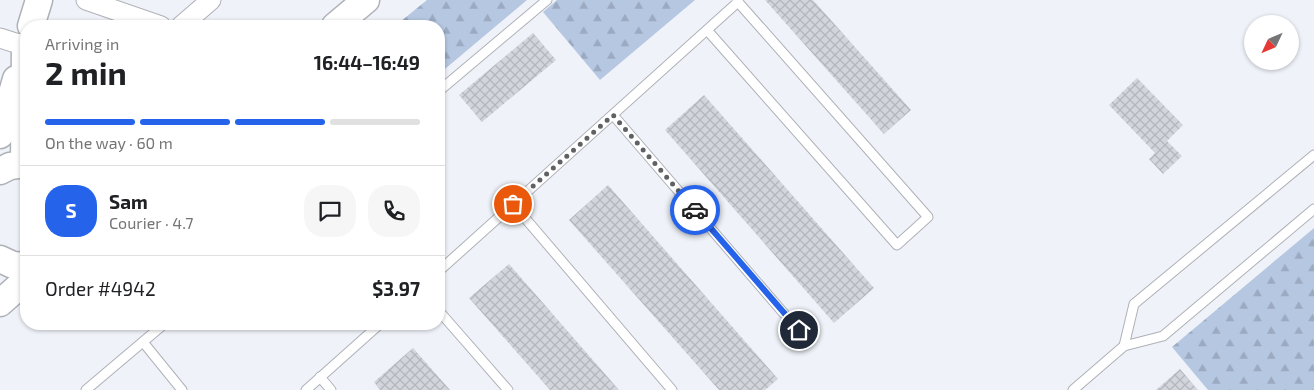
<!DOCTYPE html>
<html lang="en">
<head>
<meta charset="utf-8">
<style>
	:root { --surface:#fff; --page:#f6f6f6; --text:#202124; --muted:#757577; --line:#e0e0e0; --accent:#2563eb }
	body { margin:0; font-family:"Exo 2",sans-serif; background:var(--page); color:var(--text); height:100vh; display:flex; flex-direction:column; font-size:19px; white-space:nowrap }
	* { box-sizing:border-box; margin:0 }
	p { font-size:16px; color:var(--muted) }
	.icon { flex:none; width:28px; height:28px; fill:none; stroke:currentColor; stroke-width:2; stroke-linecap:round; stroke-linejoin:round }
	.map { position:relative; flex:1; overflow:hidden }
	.side { position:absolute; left:20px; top:20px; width:425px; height:310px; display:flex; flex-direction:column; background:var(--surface); border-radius:20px; box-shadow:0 1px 4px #0004 }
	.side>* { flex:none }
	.needle { width:32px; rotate:226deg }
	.controls { position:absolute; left:1244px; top:15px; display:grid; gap:10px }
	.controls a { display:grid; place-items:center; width:55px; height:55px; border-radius:50%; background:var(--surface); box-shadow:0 1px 4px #0004; font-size:25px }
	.pin { position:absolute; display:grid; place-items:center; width:42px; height:42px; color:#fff; margin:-21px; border:2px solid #fff; border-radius:50%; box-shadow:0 1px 5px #0007 }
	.courier { position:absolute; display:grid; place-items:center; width:50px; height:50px; margin:-25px; border:4px solid #2563eb; border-radius:50%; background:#fff; color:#222; box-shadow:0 1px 6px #0007 }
	.overview em { font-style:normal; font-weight:700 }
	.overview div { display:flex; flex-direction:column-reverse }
	.overview { display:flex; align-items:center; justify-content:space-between; height:85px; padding:0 25px }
	h1 { font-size:32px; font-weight:700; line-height:38px }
	.bar { display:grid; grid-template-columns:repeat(4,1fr); gap:8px 5px; align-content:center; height:60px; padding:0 25px }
	.bar i { height:6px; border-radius:4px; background:var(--line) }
	.bar .current { background:var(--accent) }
	.bar p { grid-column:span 4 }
	.line { display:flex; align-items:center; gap:12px; padding:0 25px; border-top:1px solid var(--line) }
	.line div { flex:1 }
	.round { display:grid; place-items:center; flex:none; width:52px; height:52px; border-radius:20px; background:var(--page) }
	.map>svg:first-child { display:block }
</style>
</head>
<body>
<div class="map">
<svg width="1314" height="390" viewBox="0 0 1314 390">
	<defs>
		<pattern id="forest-firs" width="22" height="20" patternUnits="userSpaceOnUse" patternTransform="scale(1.25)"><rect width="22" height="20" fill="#b6c7e2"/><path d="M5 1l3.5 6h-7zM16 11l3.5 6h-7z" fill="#9baac1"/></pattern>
		<pattern id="building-cross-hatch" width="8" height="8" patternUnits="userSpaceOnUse" patternTransform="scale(1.25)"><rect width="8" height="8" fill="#d2d5db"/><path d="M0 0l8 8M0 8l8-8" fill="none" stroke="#b3b6bb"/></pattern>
	</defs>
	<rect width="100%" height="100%" fill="#eff3f9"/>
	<g fill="url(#forest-firs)">
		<path d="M427 0H527L439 74V26H395Z"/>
		<path d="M557 0H695L600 80 543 12Z"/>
		<path d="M1314 228V390H1208L1172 347Z"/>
	</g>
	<g fill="url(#building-cross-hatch)">
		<path d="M765 0H813L911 110 884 134Z"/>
		<path d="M533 33 556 60 482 122 459 95Z"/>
		<path d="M1137 78 1183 125 1167 141 1182 156 1163 174 1149 159 1155 153 1109 105Z"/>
		<path d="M704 95 874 288 834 323 665 130Z"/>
		<path d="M608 185 778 379 765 390H719L569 220Z"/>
		<path d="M509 264 619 390H550L469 298Z"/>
		<path d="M413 348 450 390H380L374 382Z"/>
		<path d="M1180 369 1198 390H1156Z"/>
	</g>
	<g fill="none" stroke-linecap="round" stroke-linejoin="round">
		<defs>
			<g id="lane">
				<path d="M707 30 897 245 928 217 738 2"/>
				<path d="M439 91 547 0"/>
				<path d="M613 115 799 331"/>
				<path d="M513 204 672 390"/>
				<path d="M439 271 738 2 737 0"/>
				<path d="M439 311 508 390"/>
				<path d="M143 342 182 390"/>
				<path d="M1124 346 1134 304 1314 155"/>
				<path d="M320 377 331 390"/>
				<path d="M86 390 164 324"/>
				<path d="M306 390 380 324"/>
				<path d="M1073 390 1124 346 1163 336 1314 209"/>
			</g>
			<g id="street">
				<path d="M86 0 161 26"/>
				<path d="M181 26 211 0"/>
				<path d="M0 38 25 46"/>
			</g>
			<g id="secondary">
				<path d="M31 26 39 0"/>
				<path d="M335 26 366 0"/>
				<path d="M0 135 16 79"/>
				<path d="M24 164 25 46"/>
				<path d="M0 171 10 166 26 164"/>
				<path d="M0 259 13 265 26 266"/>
				<path d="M0 303 26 280"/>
			</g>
		</defs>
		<use href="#lane" stroke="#aeb1b7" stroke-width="11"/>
		<use href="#street" stroke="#aeb1b7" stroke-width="21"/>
		<use href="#secondary" stroke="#aeb1b7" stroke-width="29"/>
		<use href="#lane" stroke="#fff" stroke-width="9"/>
		<use href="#street" stroke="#fff" stroke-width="19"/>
		<use href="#secondary" stroke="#fff" stroke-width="26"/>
	</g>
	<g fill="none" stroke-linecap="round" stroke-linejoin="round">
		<path stroke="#5f6165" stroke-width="5" stroke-dasharray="0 9" d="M513 204 613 115 695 210"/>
		<path stroke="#2563eb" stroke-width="6" d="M695 210 799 330"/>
	</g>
</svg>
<div class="controls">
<a><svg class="needle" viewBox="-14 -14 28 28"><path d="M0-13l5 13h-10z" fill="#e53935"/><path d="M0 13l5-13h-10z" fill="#757577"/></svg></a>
</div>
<div class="pin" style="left:513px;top:204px;background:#ea580c"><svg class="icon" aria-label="bag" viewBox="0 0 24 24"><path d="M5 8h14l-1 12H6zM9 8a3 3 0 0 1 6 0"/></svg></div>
<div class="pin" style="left:799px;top:330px;background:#1f2937"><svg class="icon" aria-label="home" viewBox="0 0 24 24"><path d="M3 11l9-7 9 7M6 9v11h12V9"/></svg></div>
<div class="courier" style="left:695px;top:210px"><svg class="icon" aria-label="car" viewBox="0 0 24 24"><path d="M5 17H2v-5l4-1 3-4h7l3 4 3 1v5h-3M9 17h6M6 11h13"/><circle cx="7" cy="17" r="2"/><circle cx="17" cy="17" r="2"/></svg></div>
<section class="side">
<div class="overview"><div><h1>2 min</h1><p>Arriving in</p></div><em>16:44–16:49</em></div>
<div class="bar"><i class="current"></i><i class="current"></i><i class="current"></i><i></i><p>On the way · 60 m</p></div>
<div class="line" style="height:90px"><b class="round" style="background:var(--accent);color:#fff">S</b><div><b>Sam</b><p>Courier · 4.7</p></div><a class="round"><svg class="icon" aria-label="chat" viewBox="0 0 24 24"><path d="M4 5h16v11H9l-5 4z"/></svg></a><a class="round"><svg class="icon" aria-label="phone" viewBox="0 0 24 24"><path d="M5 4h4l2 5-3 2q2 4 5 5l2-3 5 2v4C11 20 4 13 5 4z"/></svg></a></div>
<div class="line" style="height:65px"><div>Order #4942</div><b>$3.97</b></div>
</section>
</div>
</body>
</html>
